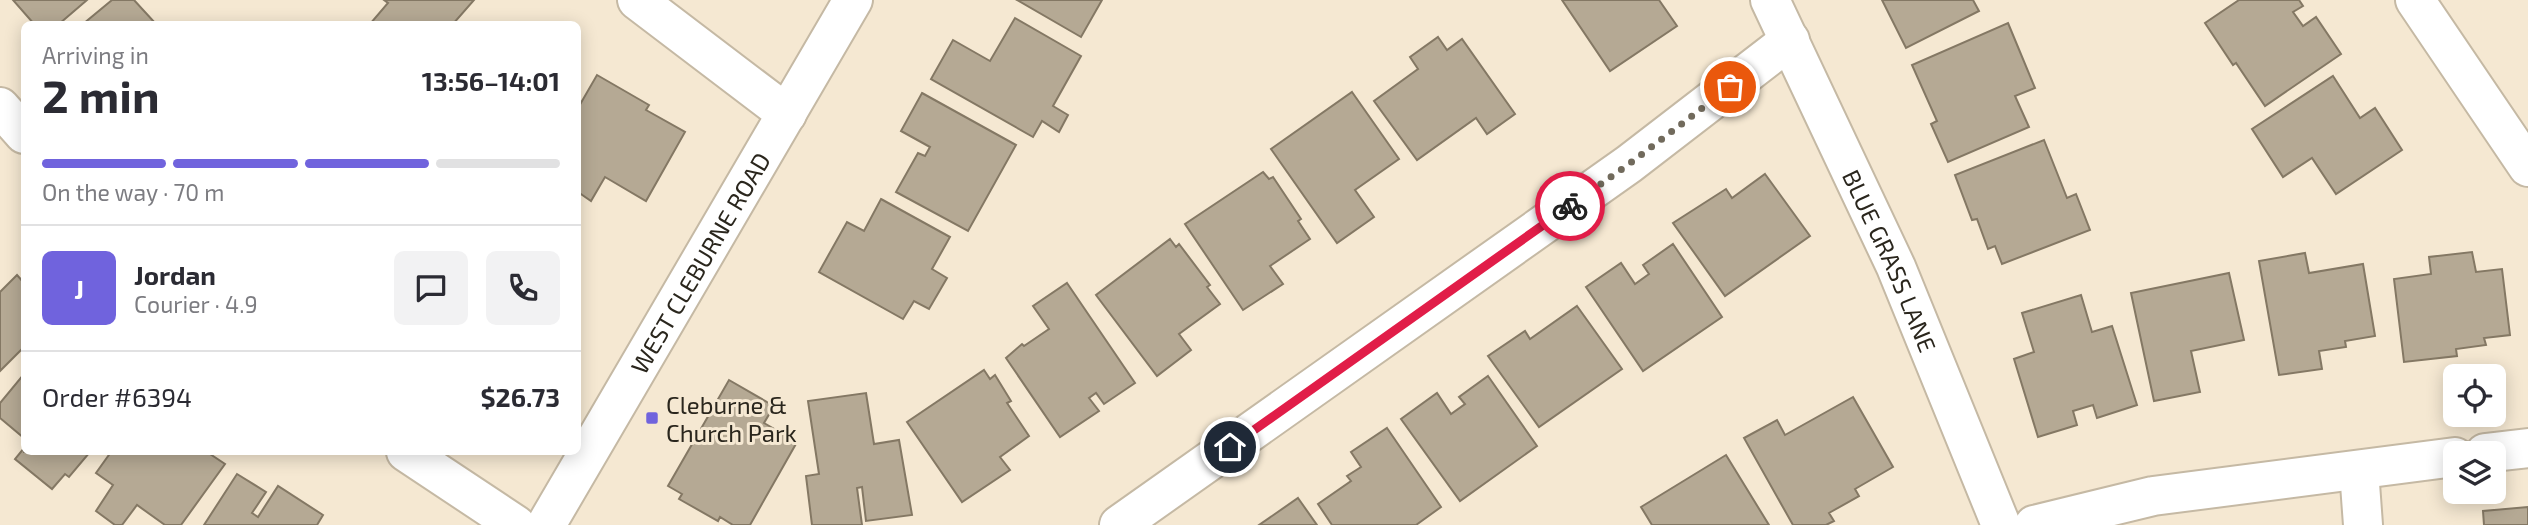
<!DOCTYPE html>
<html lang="en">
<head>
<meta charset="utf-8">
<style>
	:root { --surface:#fff; --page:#f2f2f3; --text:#2b2b33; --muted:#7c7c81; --line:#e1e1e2; --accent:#7063dd }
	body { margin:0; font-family:"Exo 2",sans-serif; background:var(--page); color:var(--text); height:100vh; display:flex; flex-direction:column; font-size:26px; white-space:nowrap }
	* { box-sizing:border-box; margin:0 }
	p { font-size:23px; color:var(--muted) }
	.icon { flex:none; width:38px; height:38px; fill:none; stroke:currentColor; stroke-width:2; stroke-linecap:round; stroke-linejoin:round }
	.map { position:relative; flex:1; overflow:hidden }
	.details { position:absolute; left:21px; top:21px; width:560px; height:434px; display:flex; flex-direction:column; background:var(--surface); border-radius:10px; box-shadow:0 4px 18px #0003 }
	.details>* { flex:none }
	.buttons { position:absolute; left:2443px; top:364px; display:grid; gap:14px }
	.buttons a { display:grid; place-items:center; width:63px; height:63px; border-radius:10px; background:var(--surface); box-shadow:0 4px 18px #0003; font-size:35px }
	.pin { position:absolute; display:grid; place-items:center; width:60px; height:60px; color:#fff; margin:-30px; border:4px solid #fff; border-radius:50%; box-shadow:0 2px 7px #0007 }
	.courier { position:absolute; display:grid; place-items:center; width:70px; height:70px; margin:-35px; border:5px solid #e11d48; border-radius:50%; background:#fff; color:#222; box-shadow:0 2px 9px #0007 }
	.summary em { font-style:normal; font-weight:700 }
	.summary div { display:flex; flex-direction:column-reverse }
	.summary { display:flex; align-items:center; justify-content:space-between; height:119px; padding:0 21px }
	h1 { font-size:46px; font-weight:700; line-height:52px }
	.bar { display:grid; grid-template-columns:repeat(4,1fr); gap:10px 7px; align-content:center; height:84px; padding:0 21px }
	.bar i { height:9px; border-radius:5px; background:var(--line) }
	.bar .selected { background:var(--accent) }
	.bar p { grid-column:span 4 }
	.line { display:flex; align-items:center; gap:18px; padding:0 21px; border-top:2px solid var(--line) }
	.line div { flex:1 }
	.round { display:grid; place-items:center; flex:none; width:74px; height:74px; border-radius:10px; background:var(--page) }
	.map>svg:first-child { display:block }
</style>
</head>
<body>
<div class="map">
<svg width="2528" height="525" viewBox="0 0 2528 525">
	<rect width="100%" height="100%" fill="#f5e8d2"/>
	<g fill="#b5a994" stroke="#847864" stroke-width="2">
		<path d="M13 0H87L59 24H34Z"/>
		<path d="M112 0H134L156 24H83Z"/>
		<path d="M384 0H474L453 24H370L388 3Z"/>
		<path d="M1017 0H1102L1081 37Z"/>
		<path d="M1562 0H1659L1677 26 1610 71Z"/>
		<path d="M1882 0H1973L1979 11 1906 48Z"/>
		<path d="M2239 0H2299L2303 6 2293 12 2303 26 2316 17 2341 54 2265 106 2236 63 2233 65 2205 23Z"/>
		<path d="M1015 18 1081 56 1053 106 1068 115 1059 132 1042 121 1033 137 931 79 953 40 990 61Z"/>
		<path d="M2008 23 2035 88 2015 96 2029 127 1948 162 1931 124 1937 121 1912 65Z"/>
		<path d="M1438 37 1447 50 1462 39 1515 114 1487 134 1476 118 1417 160 1374 101 1418 69 1410 57Z"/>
		<path d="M597 75 649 105 646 110 685 132 646 201 605 177 591 201 578 192V108Z"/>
		<path d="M2333 76 2360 118 2375 108 2402 150 2336 194 2312 158 2283 177 2252 129Z"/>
		<path d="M1352 92 1399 159 1355 190 1374 217 1337 243 1271 149Z"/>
		<path d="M922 93 1016 145 968 231 896 192 918 153 925 156 930 147 901 131Z"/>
		<path d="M2044 140 2067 198 2076 194 2090 230 2002 264 1995 246 1988 249 1977 219 1972 220 1955 175Z"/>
		<path d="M1263 172 1269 179 1273 177 1301 219 1298 221 1310 239 1270 266 1283 284 1243 310 1185 224Z"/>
		<path d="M1765 174 1810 236 1725 296 1673 223 1726 189 1732 198Z"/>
		<path d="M881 199 950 237 932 269 947 278 929 309 914 301 903 319 819 272 847 222 864 231Z"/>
		<path d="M1170 239 1176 247 1179 244 1210 285 1207 287 1220 304 1179 334 1191 350 1157 376 1096 295Z"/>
		<path d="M1673 244 1722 317 1643 371 1586 287 1621 263 1635 284 1649 274 1643 265Z"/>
		<path d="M2472 252 2476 272 2502 269 2510 335 2484 338 2486 345 2456 349 2457 356 2404 362 2394 279 2431 274 2429 257Z"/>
		<path d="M2305 253 2309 273 2363 264 2375 336 2345 341 2346 347 2319 351 2322 369 2279 375 2259 261Z"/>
		<path d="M2229 273 2244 340 2191 351 2200 392 2154 401 2131 293Z"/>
		<path d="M17 275 24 283V347L0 371V292Z"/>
		<path d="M1067 283 1135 383 1104 404 1096 393 1089 398 1099 411 1060 437 1006 358 1022 344 1024 346 1049 329 1033 306Z"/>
		<path d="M2081 295 2092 332 2112 326 2137 405 2097 418 2093 405 2073 411 2077 425 2038 437 2014 359 2034 352 2022 313Z"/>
		<path d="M1577 306 1622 369 1539 427 1488 356 1525 331 1530 339Z"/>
		<path d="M984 370 990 379 995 375 1011 401 1007 403 1029 436 1000 457 1010 470 962 502 907 422Z"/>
		<path d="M24 374V438L0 418V403Z"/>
		<path d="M1488 376 1537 446 1460 501 1401 419 1437 393 1451 414 1465 404 1459 397Z"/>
		<path d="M729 380 774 406 764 423 797 442 750 525H733L720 517 718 521 679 499 682 494 668 486Z"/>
		<path d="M866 393 874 444 899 440 912 515 866 521 862 487 857 488 862 525H812L806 476 819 474 808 401Z"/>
		<path d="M1853 397 1893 467 1855 489 1859 496 1829 513 1834 521 1826 525H1793L1744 438 1777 420 1785 435Z"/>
		<path d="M1387 428 1441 507 1416 525H1332L1318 504 1351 481 1347 476 1361 467 1351 452Z"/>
		<path d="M24 448V452H90L69 477 65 474 52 489 15 459Z"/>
		<path d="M111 452H207L225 464 181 525H165L137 505 122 525H115L96 511 113 485 96 473Z"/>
		<path d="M1726 455 1769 525H1652L1641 507Z"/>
		<path d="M237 474 266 492 252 513 258 517 278 486 323 515 317 525H204Z"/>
		<path d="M1298 498 1317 525H1259Z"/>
		<path d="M2528 507V525H2484L2483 511Z"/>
	</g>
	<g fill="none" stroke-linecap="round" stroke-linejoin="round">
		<defs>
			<g id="minor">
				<path d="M637 0 787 114"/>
				<path id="s1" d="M1770 0 1896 267 2001 525"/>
				<path d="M2415 0 2528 167"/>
				<path d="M0 107 24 134"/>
				<path d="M406 452 516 525"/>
				<path d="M2485 453 2528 448"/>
				<path d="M2359 470 2363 525"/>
				<path id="s2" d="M546 525 853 0"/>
				<path d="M1119 525 1629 164 1790 40"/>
				<path d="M2034 525 2153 496 2455 457"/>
			</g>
		</defs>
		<use href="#minor" stroke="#c5b9a4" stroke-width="42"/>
		<use href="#minor" stroke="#fff" stroke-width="38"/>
	</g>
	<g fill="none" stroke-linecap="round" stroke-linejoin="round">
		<path stroke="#716a5c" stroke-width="7" stroke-dasharray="0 12.6" d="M1570 206 1629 164 1730 87"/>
		<path stroke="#e11d48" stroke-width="9" d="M1230 447 1570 206"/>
	</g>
	<rect fill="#7063dd" stroke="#f5e8d2" stroke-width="2.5" x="645" y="411" width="14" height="14" rx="3.5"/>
	<g text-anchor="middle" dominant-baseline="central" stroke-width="6" stroke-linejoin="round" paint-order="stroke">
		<g font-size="24" fill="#2a261d" stroke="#f5e8d2">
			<text stroke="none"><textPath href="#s1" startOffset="287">BLUE GRASS LANE</textPath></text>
			<text stroke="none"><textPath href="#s2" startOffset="304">WEST CLEBURNE ROAD</textPath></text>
		</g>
		<g font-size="24" fill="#2a261d" stroke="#f5e8d2" text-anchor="start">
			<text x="666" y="404">Cleburne &amp;<tspan x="666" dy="28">Church Park</tspan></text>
		</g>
	</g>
</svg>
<div class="buttons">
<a><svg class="icon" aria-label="locate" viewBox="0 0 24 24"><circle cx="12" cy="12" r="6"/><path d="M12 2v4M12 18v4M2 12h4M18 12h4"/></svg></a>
<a><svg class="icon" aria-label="layers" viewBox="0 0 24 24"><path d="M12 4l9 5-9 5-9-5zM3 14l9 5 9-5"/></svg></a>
</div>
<div class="pin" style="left:1730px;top:87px;background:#ea580c"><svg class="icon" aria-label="bag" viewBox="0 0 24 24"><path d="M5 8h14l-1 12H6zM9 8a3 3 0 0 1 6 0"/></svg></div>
<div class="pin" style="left:1230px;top:447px;background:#1f2937"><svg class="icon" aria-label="home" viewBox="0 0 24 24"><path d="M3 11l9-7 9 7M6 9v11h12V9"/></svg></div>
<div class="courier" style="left:1570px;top:206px"><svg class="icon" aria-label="bike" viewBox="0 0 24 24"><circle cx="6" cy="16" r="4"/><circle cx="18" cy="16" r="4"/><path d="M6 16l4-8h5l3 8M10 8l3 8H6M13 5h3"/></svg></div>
<section class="details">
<div class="summary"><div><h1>2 min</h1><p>Arriving in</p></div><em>13:56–14:01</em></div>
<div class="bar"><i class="selected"></i><i class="selected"></i><i class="selected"></i><i></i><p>On the way · 70 m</p></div>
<div class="line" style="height:126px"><b class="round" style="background:var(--accent);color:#fff">J</b><div><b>Jordan</b><p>Courier · 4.9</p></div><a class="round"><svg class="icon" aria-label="chat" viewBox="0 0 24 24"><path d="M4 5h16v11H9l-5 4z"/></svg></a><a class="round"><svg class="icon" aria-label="phone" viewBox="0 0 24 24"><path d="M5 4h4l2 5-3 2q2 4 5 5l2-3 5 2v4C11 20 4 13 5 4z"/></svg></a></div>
<div class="line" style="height:91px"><div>Order #6394</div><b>$26.73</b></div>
</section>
</div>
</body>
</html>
